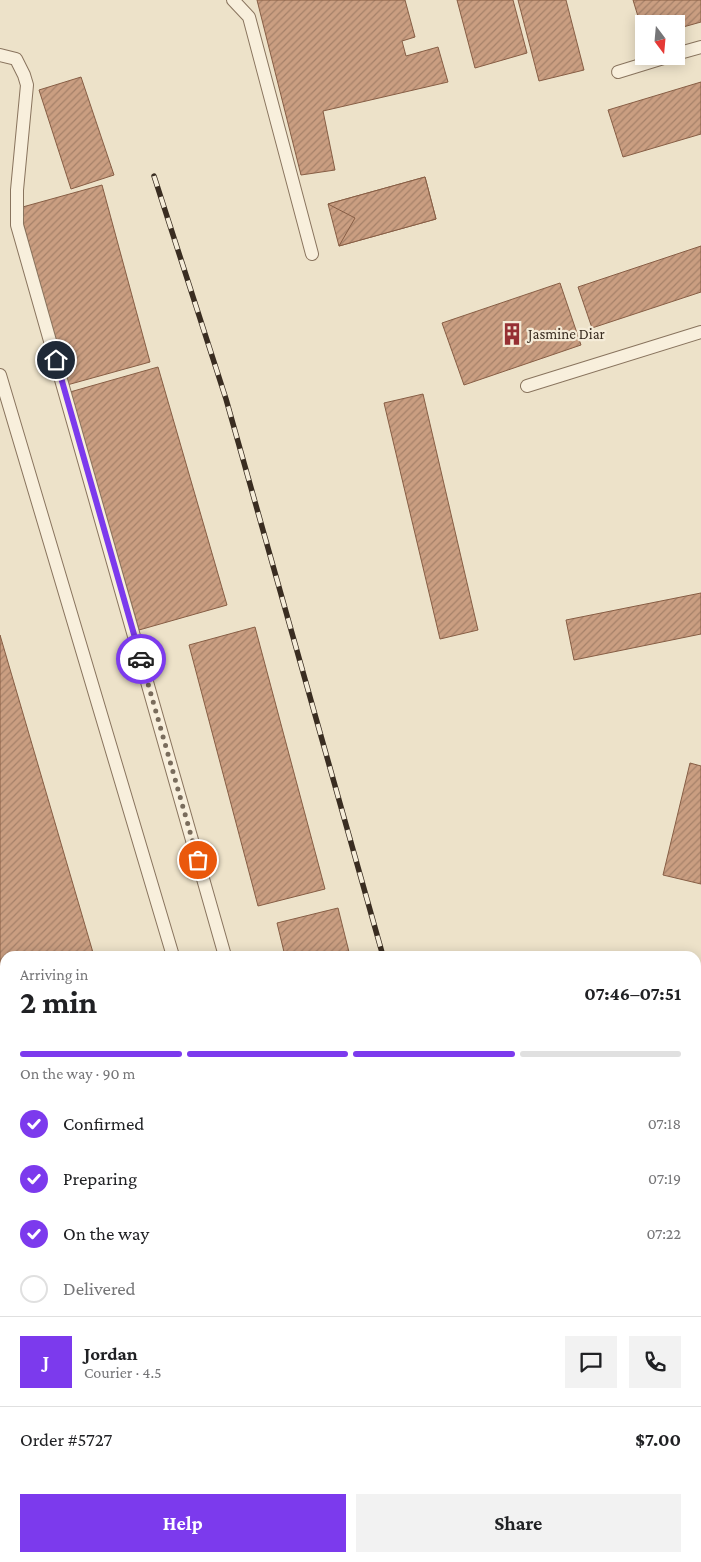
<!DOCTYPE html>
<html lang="en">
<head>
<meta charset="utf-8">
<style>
	:root { --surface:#fff; --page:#f2f2f2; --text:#202124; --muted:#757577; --line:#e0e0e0; --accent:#7c3aed }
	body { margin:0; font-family:"Crimson Pro",serif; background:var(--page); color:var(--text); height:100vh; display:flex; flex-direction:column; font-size:19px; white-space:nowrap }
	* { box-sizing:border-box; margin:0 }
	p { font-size:16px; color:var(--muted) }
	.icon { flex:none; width:28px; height:28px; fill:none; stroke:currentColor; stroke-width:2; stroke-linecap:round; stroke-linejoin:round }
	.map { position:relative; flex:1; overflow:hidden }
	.details { position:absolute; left:0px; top:951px; width:701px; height:611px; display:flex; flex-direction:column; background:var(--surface); border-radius:15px 15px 0 0; box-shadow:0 2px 12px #0003 }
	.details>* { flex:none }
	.needle { width:32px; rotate:164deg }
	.buttons { position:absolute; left:635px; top:15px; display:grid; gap:10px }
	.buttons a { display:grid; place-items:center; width:50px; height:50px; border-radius:0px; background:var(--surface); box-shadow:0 2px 12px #0003; font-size:25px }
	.pin { position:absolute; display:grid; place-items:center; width:42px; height:42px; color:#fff; margin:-21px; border:2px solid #fff; border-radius:50%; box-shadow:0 1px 5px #0007 }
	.courier { position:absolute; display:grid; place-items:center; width:50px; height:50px; margin:-25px; border:4px solid #7c3aed; border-radius:50%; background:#fff; color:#222; box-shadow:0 1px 6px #0007 }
	.overview em { font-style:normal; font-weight:700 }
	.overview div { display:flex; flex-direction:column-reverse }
	.overview { display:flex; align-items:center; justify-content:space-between; height:85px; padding:0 20px }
	h1 { font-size:32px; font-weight:700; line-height:38px }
	.bar { display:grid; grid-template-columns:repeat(4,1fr); gap:8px 5px; align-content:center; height:60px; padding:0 20px }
	.bar i { height:6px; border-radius:4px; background:var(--line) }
	.bar .on { background:var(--accent) }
	.bar p { grid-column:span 4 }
	.line { display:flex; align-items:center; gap:12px; padding:0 20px; border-top:1px solid var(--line) }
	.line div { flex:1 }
	.round { display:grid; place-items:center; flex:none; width:52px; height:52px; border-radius:0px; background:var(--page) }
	ol { padding:0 20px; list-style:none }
	li { display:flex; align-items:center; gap:15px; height:55px }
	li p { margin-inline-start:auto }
	li .icon { padding:5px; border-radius:50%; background:var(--accent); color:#fff; stroke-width:4 }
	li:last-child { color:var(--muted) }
	li i { width:28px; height:28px; border:2px solid var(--line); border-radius:50% }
	.cta { display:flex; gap:10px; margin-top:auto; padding:10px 20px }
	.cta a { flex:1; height:58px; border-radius:0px; background:var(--accent); color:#fff; font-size:20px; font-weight:700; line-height:58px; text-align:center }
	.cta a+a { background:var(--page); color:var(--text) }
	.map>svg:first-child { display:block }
</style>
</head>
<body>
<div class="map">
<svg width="701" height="1562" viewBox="0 0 701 1562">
	<defs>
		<pattern id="building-hatch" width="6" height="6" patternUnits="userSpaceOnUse" patternTransform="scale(1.25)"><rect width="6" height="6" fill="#ca9e81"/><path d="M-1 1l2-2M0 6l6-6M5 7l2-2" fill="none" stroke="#a58169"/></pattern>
	</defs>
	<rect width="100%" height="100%" fill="#ede2c9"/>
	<g fill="url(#building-hatch)" stroke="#875e45">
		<path d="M257 0H405L415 37 402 41 406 56 438 47 448 82 323 111 335 170 301 175Z"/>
		<path d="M457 0H513L527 53 475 68Z"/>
		<path d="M518 0H566L584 70 539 81Z"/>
		<path d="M633 0H701V22L676 29V24H644V36Z"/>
		<path d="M81 77 114 175 71 189 39 90Z"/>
		<path d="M701 82V134L623 157 608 110Z"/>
		<path d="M425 177 436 219 339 246 328 204Z"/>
		<path d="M425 177 436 219 339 246 355 218 328 204Z"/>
		<path d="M102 185 150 362 67 385 19 208Z"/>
		<path d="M701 246V292L592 328 578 287Z"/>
		<path d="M560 283 581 345 464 385 442 323Z"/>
		<path d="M158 367 227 605 139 630 70 392Z"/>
		<path d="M423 394 478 630 440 639 384 403Z"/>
		<path d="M701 593V634L574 660 566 620Z"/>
		<path d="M255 627 325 889 258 906 189 645Z"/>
		<path d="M0 635 94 956H5V1558H271L272 1562H0Z"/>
		<path d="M690 763 701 766V884L663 875Z"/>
		<path d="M338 908 350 956H285L277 923Z"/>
		<path d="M696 1240 701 1241V1298L698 1306 696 1305Z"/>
		<path d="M696 1367 701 1386V1456L696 1457Z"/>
	</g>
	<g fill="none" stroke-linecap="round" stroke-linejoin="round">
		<defs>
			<g id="service">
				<path d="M233 0 249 17 312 254"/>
				<path d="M676 54 701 47"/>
				<path d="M0 55 16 59 24 75 27 85 17 190V225L225 956"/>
				<path d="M618 72 670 56"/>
				<path d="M0 375 173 956"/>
				<path d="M527 386 701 332"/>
			</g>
		</defs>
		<use href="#service" stroke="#89745e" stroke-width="14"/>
		<use href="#service" stroke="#f8efdc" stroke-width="12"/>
		<defs>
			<g id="rail">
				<path d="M154 176 226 399 383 956"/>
				<path d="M696 1079 701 1068"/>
				<path d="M469 1562V1558"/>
				<path d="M494 1562 496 1558"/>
			</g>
		</defs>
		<use href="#rail" stroke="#3a2d21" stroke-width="5.5"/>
		<use href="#rail" stroke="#f5ecd8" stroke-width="4" stroke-dasharray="11" stroke-linecap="butt"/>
	</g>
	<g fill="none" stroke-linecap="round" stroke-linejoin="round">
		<path stroke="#796c5c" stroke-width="5" stroke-dasharray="0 9" d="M141 659 198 860"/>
		<path stroke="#7c3aed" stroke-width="6" d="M56 360 141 659"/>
	</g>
	<defs>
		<symbol id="building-bare" viewBox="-9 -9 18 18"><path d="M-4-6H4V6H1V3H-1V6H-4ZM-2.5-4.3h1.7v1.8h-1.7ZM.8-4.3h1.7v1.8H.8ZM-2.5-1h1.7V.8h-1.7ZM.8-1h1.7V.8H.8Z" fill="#963033" stroke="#f5ecd8" stroke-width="2.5" paint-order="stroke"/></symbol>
	</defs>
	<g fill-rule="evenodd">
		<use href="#building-bare" x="496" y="318" width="32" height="32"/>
	</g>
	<g text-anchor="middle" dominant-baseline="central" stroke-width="4.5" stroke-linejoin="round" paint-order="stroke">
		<g font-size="15" fill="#3a2d21" stroke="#f5ecd8" text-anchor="start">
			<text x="528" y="334">Jasmine Diar</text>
		</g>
	</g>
</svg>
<div class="buttons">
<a><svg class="needle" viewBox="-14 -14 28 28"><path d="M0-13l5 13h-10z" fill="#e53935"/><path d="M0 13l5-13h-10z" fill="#757577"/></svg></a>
</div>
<div class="pin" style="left:198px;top:860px;background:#ea580c"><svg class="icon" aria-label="bag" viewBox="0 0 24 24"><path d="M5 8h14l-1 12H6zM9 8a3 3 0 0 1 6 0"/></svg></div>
<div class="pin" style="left:56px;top:360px;background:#1f2937"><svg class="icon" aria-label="home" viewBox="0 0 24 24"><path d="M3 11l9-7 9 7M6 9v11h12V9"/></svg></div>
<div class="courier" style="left:141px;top:659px"><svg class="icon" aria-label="car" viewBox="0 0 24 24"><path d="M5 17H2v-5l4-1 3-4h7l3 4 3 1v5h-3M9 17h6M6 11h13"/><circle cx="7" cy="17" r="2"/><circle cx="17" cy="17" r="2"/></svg></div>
<section class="details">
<div class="overview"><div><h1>2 min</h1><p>Arriving in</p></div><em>07:46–07:51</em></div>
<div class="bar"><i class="on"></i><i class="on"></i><i class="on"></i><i></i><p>On the way · 90 m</p></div>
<ol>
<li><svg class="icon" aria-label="check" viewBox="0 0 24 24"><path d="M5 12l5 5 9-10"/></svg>Confirmed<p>07:18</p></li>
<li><svg class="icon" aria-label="check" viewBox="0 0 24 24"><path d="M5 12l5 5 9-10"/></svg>Preparing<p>07:19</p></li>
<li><svg class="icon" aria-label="check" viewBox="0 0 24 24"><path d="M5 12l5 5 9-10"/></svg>On the way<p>07:22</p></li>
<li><i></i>Delivered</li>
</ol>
<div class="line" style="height:90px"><b class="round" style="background:var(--accent);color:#fff">J</b><div><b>Jordan</b><p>Courier · 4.5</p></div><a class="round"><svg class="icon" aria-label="chat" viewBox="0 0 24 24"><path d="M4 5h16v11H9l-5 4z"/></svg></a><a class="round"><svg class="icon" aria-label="phone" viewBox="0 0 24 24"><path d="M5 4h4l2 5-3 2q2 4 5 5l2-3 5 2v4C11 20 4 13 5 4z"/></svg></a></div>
<div class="line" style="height:65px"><div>Order #5727</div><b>$7.00</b></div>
<div class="cta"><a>Help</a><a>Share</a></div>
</section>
</div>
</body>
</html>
